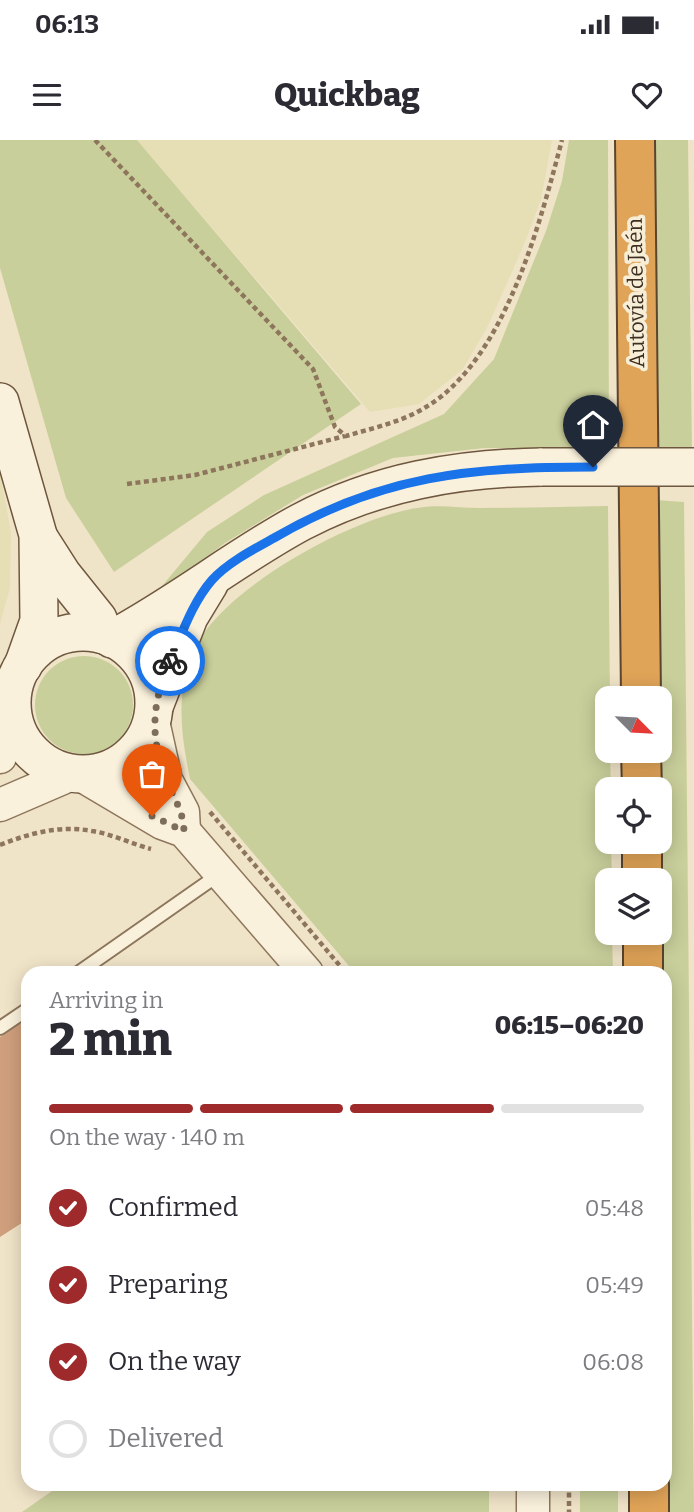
<!DOCTYPE html>
<html lang="en">
<head>
<meta charset="utf-8">
<style>
	:root { --surface:#fff; --page:#f2f2f3; --text:#2b2b33; --muted:#7c7c81; --line:#e1e1e2; --accent:#9e2a2b }
	body { margin:0; font-family:Bitter,serif; background:var(--page); color:var(--text); height:100vh; display:flex; flex-direction:column; font-size:26px; white-space:nowrap }
	* { box-sizing:border-box; margin:0 }
	p { font-size:23px; color:var(--muted) }
	.icon { flex:none; width:38px; height:38px; fill:none; stroke:currentColor; stroke-width:2; stroke-linecap:round; stroke-linejoin:round }
	.map { position:relative; flex:1; overflow:hidden }
	.details { position:absolute; left:21px; top:826px; width:651px; height:525px; display:flex; flex-direction:column; background:var(--surface); border-radius:21px; box-shadow:0 4px 18px #0003 }
	.details>* { flex:none }
	.needle { width:46px; rotate:114deg }
	.tools { position:absolute; left:595px; top:546px; display:grid; gap:14px }
	.tools a { display:grid; place-items:center; width:77px; height:77px; border-radius:14px; background:var(--surface); box-shadow:0 4px 18px #0003; font-size:35px }
	.pin { position:absolute; display:grid; place-items:center; width:60px; height:60px; color:#fff; margin:-72px -30px; border-radius:50% 50% 50% 0; rotate:-45deg; box-shadow:0 0 7px #0007 }
	.pin .icon { rotate:45deg }
	.courier { position:absolute; display:grid; place-items:center; width:70px; height:70px; margin:-35px; border:5px solid #1a73e8; border-radius:50%; background:#fff; color:#222; box-shadow:0 2px 9px #0007 }
	.summary em { font-style:normal; font-weight:800 }
	.summary div { display:flex; flex-direction:column-reverse }
	.summary { display:flex; align-items:center; justify-content:space-between; height:119px; padding:0 28px }
	h1 { font-size:46px; font-weight:800; line-height:52px }
	.bar { display:grid; grid-template-columns:repeat(4,1fr); gap:10px 7px; align-content:center; height:84px; padding:0 28px }
	.bar i { height:9px; border-radius:5px; background:var(--line) }
	.bar .active { background:var(--accent) }
	.bar p { grid-column:span 4 }
	ol { padding:0 28px; list-style:none }
	li { display:flex; align-items:center; gap:21px; height:77px }
	li p { margin-inline-start:auto }
	li .icon { padding:7px; border-radius:50%; background:var(--accent); color:#fff; stroke-width:4 }
	li:last-child { color:var(--muted) }
	li i { width:38px; height:38px; border:4px solid var(--line); border-radius:50% }
	.status { display:flex; justify-content:space-between; align-items:center; height:49px; padding:0 35px; background:var(--surface); direction:ltr }
	.status svg { height:19px; fill:currentColor }
	header { display:flex; justify-content:space-between; align-items:center; height:91px; padding:0 28px; background:var(--surface); font-size:32px; font-weight:800 }
	.map>svg:first-child { display:block }
</style>
</head>
<body>
<div class="status"><b>06:13</b><svg viewBox="0 0 49 12"><path d="M0 12V9h3v3zM5 12V6h3v6zM10 12V3h3v9zM15 12V0h3v12zM26 1h20v11H26zM47 4h2v5h-2z"/></svg></div>
<header><svg class="icon" aria-label="menu" viewBox="0 0 24 24"><path d="M4 6h16M4 12h16M4 18h16"/></svg>Quickbag<svg class="icon" aria-label="heart" viewBox="0 0 24 24"><path d="M12 20l-8-8c-3-5 5-10 8-4 3-6 11-1 8 4z"/></svg></header>
<div class="map">
<svg width="694" height="1372" viewBox="0 0 694 1372">
	<rect width="100%" height="100%" fill="#f0e4c8"/>
	<g fill="#e6deb5">
		<path d="M137 0H552L541 60 523 107 487 188 462 230 419 264 370 272Z"/>
		<path d="M0 332 11 393 10 448 0 484Z"/>
	</g>
	<g fill="#c9cf9b">
		<path d="M0 0H137L361 264 114 432 66 358 0 128Z"/>
		<path d="M569 0H608L609 309 485 308 393 318 303 355 225 403 152 458 207 392 264 355 444 274 494 219 546 91 562 41Z"/>
		<path d="M648 0H688L692 313H651Z"/>
		<path d="M655 360 684 362 694 1372H663L665 833H659L660 558Z"/>
		<path d="M608 366 610 558H607V611H610L611 649H607V702H611L612 740H607V793H612L613 833H355L190 639C181 595 175 553 194 510 221 449 353 377 417 368 437 364 460 368 480 368 523 368 565 367 608 366Z"/>
		<circle cx="84" cy="565" r="49"/>
		<path d="M62 1344H489V1372H22Z"/>
		<rect x="580" y="1344" width="38" height="28"/>
	</g>
	<path fill="#cf9f7d" d="M20 883 28 894V1079L0 1097V897Z"/>
	<g fill="none" stroke-linecap="round" stroke-linejoin="round">
		<defs>
			<g id="service">
				<path d="M78 833 221 733"/>
				<path d="M0 888 28 869"/>
			</g>
			<g id="tertiary">
				<path d="M153 581 166 640 183 672 184 691"/>
				<path d="M0 617 12 569"/>
				<path d="M81 635 162 683 184 691 307 833"/>
				<path d="M0 665 72 634"/>
				<path d="M533 1344V1372"/>
			</g>
			<g id="secondary">
				<path d="M0 262 38 395 39 481 23 526"/>
				<path d="M39 398 62 434 98 479 104 495"/>
				<circle cx="83" cy="563" r="71"/>
				<path d="M112 499C178 464 236 417 301 382 377 342 458 328 542 327"/>
				<path d="M155 564 189 477 209 444"/>
			</g>
			<g id="motorway">
				<path d="M635 0 641 558"/>
				<path d="M641 611 642 649"/>
				<path d="M642 702V740"/>
				<path d="M643 793V833"/>
				<path d="M649 1344V1372"/>
			</g>
		</defs>
		<use href="#service" stroke="#8d765c" stroke-width="16"/>
		<use href="#tertiary" stroke="#8d765c" stroke-width="35"/>
		<use href="#secondary" stroke="#6f573f" stroke-width="40"/>
		<use href="#motorway" stroke="#5b4430" stroke-width="42"/>
		<g stroke="#8d765c" stroke-width="4.5" stroke-dasharray="5 3.5" stroke-linecap="butt">
			<path d="M95 0 313 229 335 287 346 296C373 288 402 282 426 267 505 220 540 83 562 0"/>
			<path d="M127 344 195 335 345 296"/>
			<path d="M210 672 346 833"/>
			<path d="M0 705C30 693 60 685 92 691 112 694 132 704 151 709"/>
			<path d="M569 1344V1372"/>
		</g>
		<use href="#service" stroke="#faf1dc" stroke-width="12"/>
		<use href="#tertiary" stroke="#faf1dc" stroke-width="32"/>
		<use href="#secondary" stroke="#faf1dc" stroke-width="37"/>
		<use href="#motorway" stroke="#e0a458" stroke-width="38"/>
		<defs>
			<path id="secondary-bridge" d="M542 327H694"/>
		</defs>
		<use href="#secondary-bridge" stroke="#6f573f" stroke-width="40" stroke-linecap="butt"/>
		<use href="#secondary-bridge" stroke="#faf1dc" stroke-width="37"/>
	</g>
	<g fill="none" stroke-linecap="round" stroke-linejoin="round">
		<path stroke="#7c6e5b" stroke-width="7" stroke-dasharray="0 12.6" d="M152 676 184 691C183 670 174 659 167 641 149 597 152 563 170 521"/>
		<path stroke="#1a73e8" stroke-width="9" d="M170 521C182 494 192 463 212 440 227 423 254 409 274 398 382 335 471 327 593 327"/>
	</g>
	<g text-anchor="middle" dominant-baseline="central" stroke-width="7" stroke-linejoin="round" paint-order="stroke">
		<g font-size="21" fill="#3d2e20" stroke="#f7eed8">
			<text transform="translate(636 153) rotate(-91)">Autovía de Jaén</text>
		</g>
	</g>
</svg>
<div class="tools">
<a><svg class="needle" viewBox="-14 -14 28 28"><path d="M0-13l5 13h-10z" fill="#e53935"/><path d="M0 13l5-13h-10z" fill="#7c7c81"/></svg></a>
<a><svg class="icon" aria-label="locate" viewBox="0 0 24 24"><circle cx="12" cy="12" r="6"/><path d="M12 2v4M12 18v4M2 12h4M18 12h4"/></svg></a>
<a><svg class="icon" aria-label="layers" viewBox="0 0 24 24"><path d="M12 4l9 5-9 5-9-5zM3 14l9 5 9-5"/></svg></a>
</div>
<div class="pin" style="left:152px;top:676px;background:#ea580c"><svg class="icon" aria-label="bag" viewBox="0 0 24 24"><path d="M5 8h14l-1 12H6zM9 8a3 3 0 0 1 6 0"/></svg></div>
<div class="pin" style="left:593px;top:327px;background:#1f2937"><svg class="icon" aria-label="home" viewBox="0 0 24 24"><path d="M3 11l9-7 9 7M6 9v11h12V9"/></svg></div>
<div class="courier" style="left:170px;top:521px"><svg class="icon" aria-label="bike" viewBox="0 0 24 24"><circle cx="6" cy="16" r="4"/><circle cx="18" cy="16" r="4"/><path d="M6 16l4-8h5l3 8M10 8l3 8H6M13 5h3"/></svg></div>
<section class="details">
<div class="summary"><div><h1>2 min</h1><p>Arriving in</p></div><em>06:15–06:20</em></div>
<div class="bar"><i class="active"></i><i class="active"></i><i class="active"></i><i></i><p>On the way · 140 m</p></div>
<ol>
<li><svg class="icon" aria-label="check" viewBox="0 0 24 24"><path d="M5 12l5 5 9-10"/></svg>Confirmed<p>05:48</p></li>
<li><svg class="icon" aria-label="check" viewBox="0 0 24 24"><path d="M5 12l5 5 9-10"/></svg>Preparing<p>05:49</p></li>
<li><svg class="icon" aria-label="check" viewBox="0 0 24 24"><path d="M5 12l5 5 9-10"/></svg>On the way<p>06:08</p></li>
<li><i></i>Delivered</li>
</ol>
</section>
</div>
</body>
</html>
